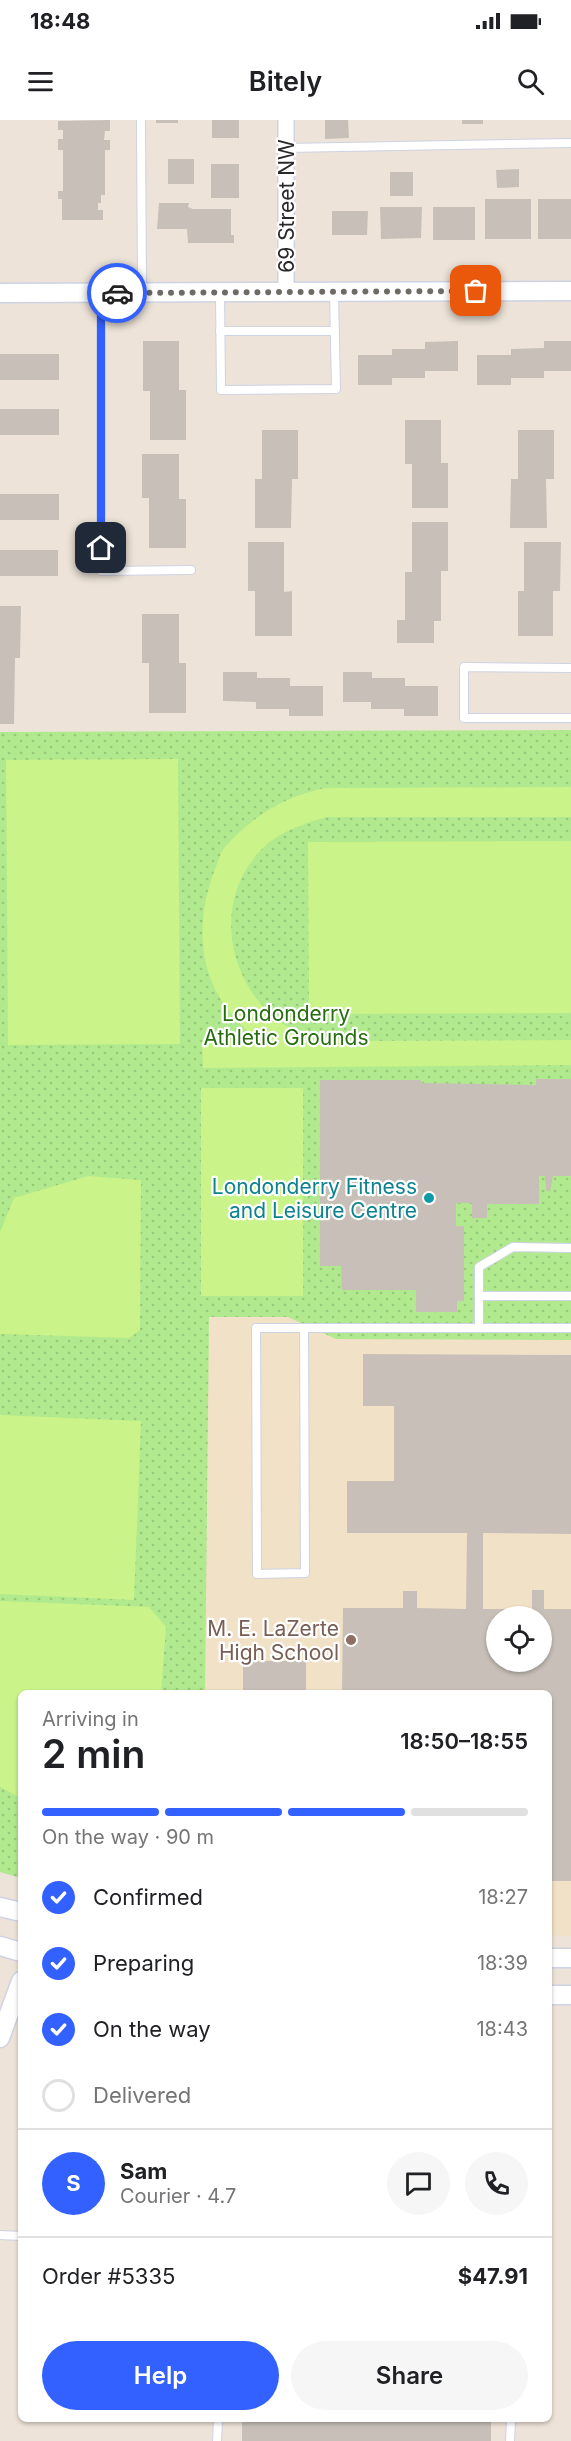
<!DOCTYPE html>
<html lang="en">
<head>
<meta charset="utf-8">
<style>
	:root { --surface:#fff; --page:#f6f6f6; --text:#202124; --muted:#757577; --line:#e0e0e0; --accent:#3361ff }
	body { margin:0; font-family:Inter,sans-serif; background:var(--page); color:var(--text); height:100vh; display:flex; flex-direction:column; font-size:22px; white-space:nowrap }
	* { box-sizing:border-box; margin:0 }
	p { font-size:20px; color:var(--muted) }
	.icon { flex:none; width:33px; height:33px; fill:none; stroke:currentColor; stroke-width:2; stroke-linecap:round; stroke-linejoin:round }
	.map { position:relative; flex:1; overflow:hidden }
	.sheet { position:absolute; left:18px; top:1570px; width:534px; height:732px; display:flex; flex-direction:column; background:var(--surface); border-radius:9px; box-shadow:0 2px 4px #0004 }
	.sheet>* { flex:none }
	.controls { position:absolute; left:486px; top:1486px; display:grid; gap:12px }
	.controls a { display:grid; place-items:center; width:66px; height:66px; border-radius:50%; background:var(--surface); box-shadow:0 2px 4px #0004; font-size:30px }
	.pin { position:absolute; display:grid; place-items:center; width:51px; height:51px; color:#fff; margin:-26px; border-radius:12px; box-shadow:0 3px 9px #0006 }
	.courier { position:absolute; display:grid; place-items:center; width:60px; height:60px; margin:-30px; border:4px solid #3361ff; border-radius:50%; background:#fff; color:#222; box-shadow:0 2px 8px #0007 }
	.headline em { font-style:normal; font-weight:600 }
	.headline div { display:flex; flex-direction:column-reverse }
	.headline { display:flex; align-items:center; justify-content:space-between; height:102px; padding:0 24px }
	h1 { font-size:39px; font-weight:600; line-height:45px }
	.bar { display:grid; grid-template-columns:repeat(4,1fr); gap:9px 6px; align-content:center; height:72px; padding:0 24px }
	.bar i { height:8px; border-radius:4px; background:var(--line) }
	.bar .active { background:var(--accent) }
	.bar p { grid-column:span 4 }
	.line { display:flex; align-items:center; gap:15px; padding:0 24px; border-top:2px solid var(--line) }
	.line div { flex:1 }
	.round { display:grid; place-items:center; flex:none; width:63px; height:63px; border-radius:32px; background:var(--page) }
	ol { padding:0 24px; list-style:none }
	li { display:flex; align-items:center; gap:18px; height:66px }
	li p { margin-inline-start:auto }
	li .icon { padding:6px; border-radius:50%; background:var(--accent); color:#fff; stroke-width:4 }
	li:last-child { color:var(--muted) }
	li i { width:33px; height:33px; border:3px solid var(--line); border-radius:50% }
	.button { display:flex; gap:12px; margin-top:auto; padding:12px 24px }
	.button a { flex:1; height:69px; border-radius:36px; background:var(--accent); color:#fff; font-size:24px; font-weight:600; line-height:69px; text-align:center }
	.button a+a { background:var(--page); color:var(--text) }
	.status { display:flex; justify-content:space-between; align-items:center; height:42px; padding:0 30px; background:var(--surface); direction:ltr }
	.status svg { height:16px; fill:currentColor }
	header { display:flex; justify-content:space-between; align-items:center; height:78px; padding:0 24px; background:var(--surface); font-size:27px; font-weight:600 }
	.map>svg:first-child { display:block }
</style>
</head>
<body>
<div class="status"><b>18:48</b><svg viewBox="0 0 49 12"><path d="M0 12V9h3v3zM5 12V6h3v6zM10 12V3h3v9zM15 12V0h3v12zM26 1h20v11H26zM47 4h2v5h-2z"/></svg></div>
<header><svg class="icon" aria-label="menu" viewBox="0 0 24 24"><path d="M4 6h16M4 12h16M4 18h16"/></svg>Bitely<svg class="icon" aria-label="search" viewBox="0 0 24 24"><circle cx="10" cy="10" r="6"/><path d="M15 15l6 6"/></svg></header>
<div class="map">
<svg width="571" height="2321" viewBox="0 0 571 2321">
	<defs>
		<pattern id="park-dots" width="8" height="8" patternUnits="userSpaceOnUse" patternTransform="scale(1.5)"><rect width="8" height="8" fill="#b1ea8e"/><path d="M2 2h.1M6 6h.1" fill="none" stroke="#98c97a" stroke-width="1.8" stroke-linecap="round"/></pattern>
	</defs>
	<rect width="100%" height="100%" fill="#ede3d8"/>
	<path fill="#f1e1c6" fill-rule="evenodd" d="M208 1197H288L337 1219 571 1220V1816L549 1815V1574H205ZM496 1497H542V1542H496Z"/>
	<path fill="url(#park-dots)" d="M571 610V1220L336 1219 288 1197H209L205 1573 21 1574V1758L0 1752V612Z"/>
	<g fill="#caf389">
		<path d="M178 639 180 924 8 925 6 640Z"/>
		<path d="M571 667V697H326C307 703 287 709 271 721 214 766 221 852 274 897 295 916 330 920 357 921L571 920V945L203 948 202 921 256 920C243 906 230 895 220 878 196 839 199 790 215 749 218 742 220 734 224 728 251 697 285 676 325 668Z"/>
		<path d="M571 721V893L309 894 308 722Z"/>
		<rect x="201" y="968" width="102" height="208"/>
		<path d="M88 1056 141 1060 140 1210 129 1218 0 1214V1112L14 1078Z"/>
		<path d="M0 1295 141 1301 134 1480 0 1474Z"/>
		<path d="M0 1481 149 1487 166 1507 161 1573 21 1574V1678L0 1667Z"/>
	</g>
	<g fill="#c8c0b8" fill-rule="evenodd">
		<path d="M110 0V11H105L104 20H110V30H105V75H101V83H98V90H103V100H62V79H58V71H63V30H58V19H63V10H58V1Z"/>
		<rect x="156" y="0" width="22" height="3"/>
		<rect x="212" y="0" width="27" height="18"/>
		<path d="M325 0H348L349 18 325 19Z"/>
		<rect x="462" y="0" width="21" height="4"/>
		<rect x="168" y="39" width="26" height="25"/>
		<rect x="211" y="44" width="28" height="34"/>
		<path d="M519 49V67L497 68 496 50Z"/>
		<rect x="390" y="52" width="23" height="24"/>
		<rect x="485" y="79" width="46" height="40"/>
		<rect x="538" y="79" width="33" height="40"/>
		<path d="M159 83H189L188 87 193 89H231V115H234V123H188L187 109H157Z"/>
		<path d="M380 87H422L421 118 381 119Z"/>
		<rect x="433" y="87" width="42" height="33"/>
		<path d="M332 91H368L367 115H332Z"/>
		<path d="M143 221H179V270H186V320H150V271H143Z"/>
		<path d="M458 221V251H425V258H392V265H358V235H392V229H425V222Z"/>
		<path d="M544 221H571V251H544V258H511V265H477V235H511V229L544 228Z"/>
		<rect x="0" y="234" width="59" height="26"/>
		<rect x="0" y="289" width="59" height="26"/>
		<path d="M405 300H441V343H448V388H412V344H405Z"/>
		<path d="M262 310H298V359H292L291 408H255V359H262Z"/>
		<path d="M518 310H554V359H546L547 408H510L511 359H518Z"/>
		<path d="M142 334H179V379H186V428H149V378H142Z"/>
		<rect x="0" y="374" width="59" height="26"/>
		<path d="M412 402H448V451H441V501H434V523H397V500H405V452H412Z"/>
		<path d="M248 422H284V472L292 471V516H255V471H248Z"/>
		<path d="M524 422H561L560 471H553V516H518V471H524Z"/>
		<rect x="0" y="430" width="58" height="26"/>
		<path d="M0 486H21L20 538H15L14 604H0Z"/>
		<path d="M142 494H179V543H186V593H149V543H142Z"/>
		<path d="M223 552H257V558H290V566H323V596H289V589H256V582L223 581Z"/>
		<path d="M343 552H372V558H405V566H438V596H404V589H371V582H343Z"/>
		<path d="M536 959H571V1056H553L550 1072 546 1070 545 1056H539V1084H487V1098H472V1083H456V1106H464V1181H457V1192H416V1170H342L341 1146H320V960H421V963L536 965Z"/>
		<path d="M363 1234 571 1235V1414L483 1413V1489H532V1470H544V1489H571V1761H549V1574H342L343 1488H403V1471H417V1488L466 1489 467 1413H347V1361H394V1286H363ZM496 1497H542V1542H496Z"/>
		<rect x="243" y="1541" width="63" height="33"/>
		<rect x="242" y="2300" width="249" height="21"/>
	</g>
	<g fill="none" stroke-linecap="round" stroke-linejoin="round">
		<defs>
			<g id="service">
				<path d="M141 0 142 171"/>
				<path d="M286 28 571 23"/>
				<path d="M101 173V451L191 450"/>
				<path d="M220 173 221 270 336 269 334 173"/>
				<path d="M220 211H335"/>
				<path d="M571 548 464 547V598H571"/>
				<path d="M571 1128 513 1127 479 1147V1176H571"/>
				<path d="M479 1176V1207"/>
				<path d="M304 1208 305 1453 257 1454 256 1208H571"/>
				<path d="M0 2115 21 2116"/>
				<path d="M217 2321 218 2300"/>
				<path d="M510 2321 511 2300"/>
			</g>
			<path id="minor" d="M286 0V173"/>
			<g id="tertiary">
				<path d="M0 173 571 171"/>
				<path d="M0 1787 21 1792"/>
				<path d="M0 1826 21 1832"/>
				<path d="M549 1838H571"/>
				<path d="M549 1875H571"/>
				<path d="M0 1918 21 1861"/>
			</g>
		</defs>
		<use href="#service" stroke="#ced3e4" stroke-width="10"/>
		<use href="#minor" stroke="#ced3e4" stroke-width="18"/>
		<use href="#tertiary" stroke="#ced3e4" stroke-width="21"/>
		<use href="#service" stroke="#fff" stroke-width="8"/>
		<use href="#minor" stroke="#fff" stroke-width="15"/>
		<use href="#tertiary" stroke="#fff" stroke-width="18"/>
	</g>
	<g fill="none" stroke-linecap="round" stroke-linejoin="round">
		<path stroke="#6e6a66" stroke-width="6" stroke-dasharray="0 10.8" d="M117 173 476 171"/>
		<path stroke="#3361ff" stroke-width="8" d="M101 428V173H117"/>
	</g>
	<circle fill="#0f9aa8" stroke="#fff" stroke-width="2" cx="429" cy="1078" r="6"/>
	<circle fill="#8d6e63" stroke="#fff" stroke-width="2" cx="351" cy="1520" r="6"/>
	<g text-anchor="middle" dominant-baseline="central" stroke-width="4.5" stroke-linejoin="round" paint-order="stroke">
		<g font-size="21" fill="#292929" stroke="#fff">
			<text transform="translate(286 86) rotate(-90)">69 Street NW</text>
		</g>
		<g font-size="21" fill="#286c12" stroke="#fff">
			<text x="286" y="893">Londonderry<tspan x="286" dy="24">Athletic Grounds</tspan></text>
		</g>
		<g font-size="21" fill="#0d838f" stroke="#fff" text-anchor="end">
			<text x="417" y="1066">Londonderry Fitness<tspan x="417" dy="24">and Leisure Centre</tspan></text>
		</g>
		<g font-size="21" fill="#785e54" stroke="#fff" text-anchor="end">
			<text x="339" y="1508">M. E. LaZerte<tspan x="339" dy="24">High School</tspan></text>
		</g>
	</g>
</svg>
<div class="controls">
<a><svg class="icon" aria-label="locate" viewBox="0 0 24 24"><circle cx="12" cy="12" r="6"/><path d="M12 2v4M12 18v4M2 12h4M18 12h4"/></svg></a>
</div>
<div class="pin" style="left:476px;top:171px;background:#ea580c"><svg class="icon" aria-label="bag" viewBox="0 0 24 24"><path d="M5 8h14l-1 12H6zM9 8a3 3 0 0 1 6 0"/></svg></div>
<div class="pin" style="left:101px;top:428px;background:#1f2937"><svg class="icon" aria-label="home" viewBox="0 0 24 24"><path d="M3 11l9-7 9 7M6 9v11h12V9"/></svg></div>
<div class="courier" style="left:117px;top:173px"><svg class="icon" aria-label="car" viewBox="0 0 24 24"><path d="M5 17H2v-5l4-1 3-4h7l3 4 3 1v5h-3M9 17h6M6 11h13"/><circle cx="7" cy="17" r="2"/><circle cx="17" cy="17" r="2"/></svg></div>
<section class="sheet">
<div class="headline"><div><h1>2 min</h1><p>Arriving in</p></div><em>18:50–18:55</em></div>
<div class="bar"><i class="active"></i><i class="active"></i><i class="active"></i><i></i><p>On the way · 90 m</p></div>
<ol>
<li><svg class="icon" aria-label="check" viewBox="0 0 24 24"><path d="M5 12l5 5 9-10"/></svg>Confirmed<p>18:27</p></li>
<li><svg class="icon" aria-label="check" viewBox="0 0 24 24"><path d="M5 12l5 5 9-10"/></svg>Preparing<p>18:39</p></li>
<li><svg class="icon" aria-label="check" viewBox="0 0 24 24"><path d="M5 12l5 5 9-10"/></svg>On the way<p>18:43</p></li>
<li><i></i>Delivered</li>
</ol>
<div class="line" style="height:108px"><b class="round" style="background:var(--accent);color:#fff">S</b><div><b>Sam</b><p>Courier · 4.7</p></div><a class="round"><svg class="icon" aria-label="chat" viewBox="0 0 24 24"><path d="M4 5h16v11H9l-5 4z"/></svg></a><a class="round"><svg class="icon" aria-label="phone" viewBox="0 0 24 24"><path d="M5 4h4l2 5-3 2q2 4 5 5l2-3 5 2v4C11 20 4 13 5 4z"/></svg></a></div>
<div class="line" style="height:78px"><div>Order #5335</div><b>$47.91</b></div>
<div class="button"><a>Help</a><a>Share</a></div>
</section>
</div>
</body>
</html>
